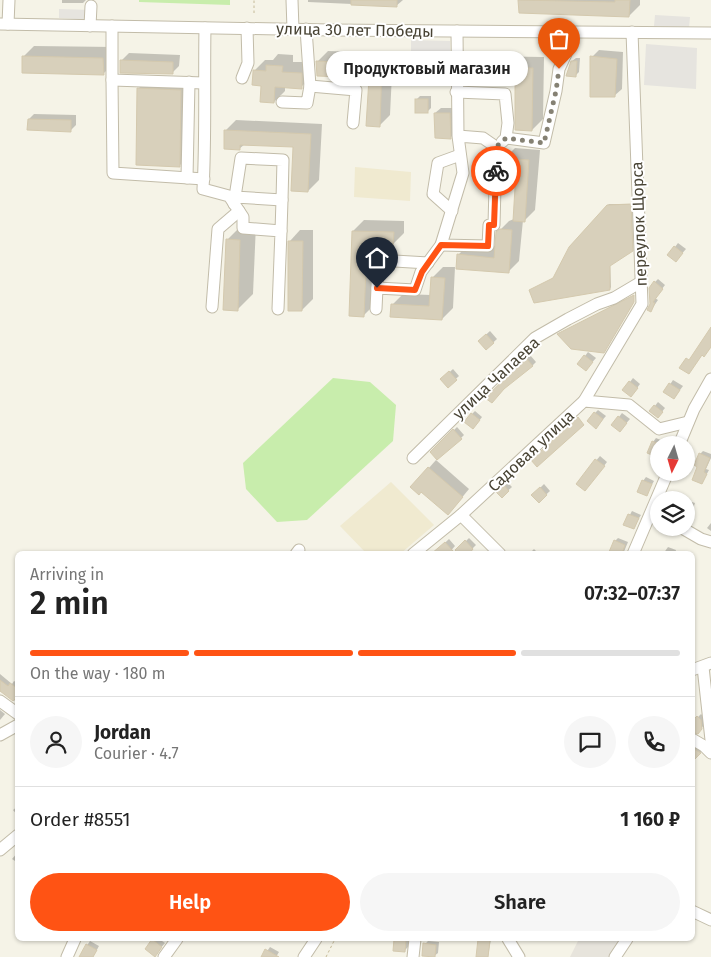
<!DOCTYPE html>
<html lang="en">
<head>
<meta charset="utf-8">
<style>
	:root { --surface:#fff; --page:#f6f6f6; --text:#222; --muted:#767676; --line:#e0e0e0; --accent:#ff5314 }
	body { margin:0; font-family:"Fira Sans",sans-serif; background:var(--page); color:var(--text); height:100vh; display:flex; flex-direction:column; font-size:19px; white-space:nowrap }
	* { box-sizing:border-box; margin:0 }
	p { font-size:16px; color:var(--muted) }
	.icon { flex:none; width:28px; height:28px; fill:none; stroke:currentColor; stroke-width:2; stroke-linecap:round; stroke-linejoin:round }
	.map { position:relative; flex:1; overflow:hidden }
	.sheet { position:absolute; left:15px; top:551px; width:680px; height:390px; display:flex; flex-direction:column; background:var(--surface); border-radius:8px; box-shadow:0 1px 4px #0004 }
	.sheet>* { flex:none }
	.needle { width:32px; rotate:185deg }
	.controls { position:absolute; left:650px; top:436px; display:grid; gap:10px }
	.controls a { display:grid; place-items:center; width:45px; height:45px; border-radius:50%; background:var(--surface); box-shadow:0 1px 4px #0004; font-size:25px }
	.pin { position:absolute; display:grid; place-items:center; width:42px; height:42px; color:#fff; margin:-51px -21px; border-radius:50% 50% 50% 0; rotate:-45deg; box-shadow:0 0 5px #0007 }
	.pin .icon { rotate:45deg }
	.courier { position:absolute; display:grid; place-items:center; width:50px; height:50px; margin:-25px; border:4px solid #ff5314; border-radius:50%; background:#fff; color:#222; box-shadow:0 1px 6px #0007 }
	.bubble { position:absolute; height:35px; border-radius:18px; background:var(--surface); box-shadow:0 1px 4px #0004; font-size:16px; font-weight:600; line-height:35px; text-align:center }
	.headline em { font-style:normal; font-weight:600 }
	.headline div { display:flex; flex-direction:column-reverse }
	.headline { display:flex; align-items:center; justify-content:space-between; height:85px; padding:0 15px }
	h1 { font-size:32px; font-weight:600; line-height:38px }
	.bar { display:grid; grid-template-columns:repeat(4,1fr); gap:8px 5px; align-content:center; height:60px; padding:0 15px }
	.bar i { height:6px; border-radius:4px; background:var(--line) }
	.bar .active { background:var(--accent) }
	.bar p { grid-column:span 4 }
	.line { display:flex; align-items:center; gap:12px; padding:0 15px; border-top:1px solid var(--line) }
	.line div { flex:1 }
	.round { display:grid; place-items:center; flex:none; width:52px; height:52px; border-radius:26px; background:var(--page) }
	.action { display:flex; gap:10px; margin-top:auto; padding:10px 15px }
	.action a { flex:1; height:58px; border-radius:30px; background:var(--accent); color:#fff; font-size:20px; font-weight:600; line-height:58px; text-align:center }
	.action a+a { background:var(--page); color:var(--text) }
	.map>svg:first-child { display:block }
</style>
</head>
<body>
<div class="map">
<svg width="711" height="957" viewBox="0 0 711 957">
	<rect width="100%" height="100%" fill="#f5f3e7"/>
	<path fill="#e7e4dc" d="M579 939H622L610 957H570Z"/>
	<g fill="#f0ead0">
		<path d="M355 167 411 172 410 201 354 197Z"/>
		<path d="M391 482 434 525 400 554H367L340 526Z"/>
	</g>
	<g fill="#c8edac">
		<path d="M139 0H230V5L139 2Z"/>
		<path d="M333 378 370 382 396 405 393 441 307 520 277 522 246 489 243 463Z"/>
	</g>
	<g fill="#e6e4df">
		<path d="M59 9 92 10V20L59 18Z"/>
		<path d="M655 15 690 17 689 28 654 26Z"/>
		<path d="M411 40 450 41V62L411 61Z"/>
		<path d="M646 44 697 48 696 89 644 85Z"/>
	</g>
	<g fill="#0003">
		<path d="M62 0H86L83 3H62Z"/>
		<path d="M308 0H403L396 6 308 2Z"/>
		<path d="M520 0H640V5L629 16 521 11Z"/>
		<path d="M34 46 114 47V63L103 74 23 57Z"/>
		<path d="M599 50 623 52 622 89 614 96 592 57Z"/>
		<path d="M328 51 393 53 390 115 379 126 370 77 317 62Z"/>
		<path d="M129 53 180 55 179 66 172 73 122 60Z"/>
		<path d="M278 54 293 55V62H312V76L301 87 285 86V91L274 102 254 71 265 60H273Z"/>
		<path d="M477 56 544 57 543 119 532 130 517 79 466 67Z"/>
		<path d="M576 58H580L579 72 576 75 572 61Z"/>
		<path d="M453 64V79L450 82 417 68 420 65Z"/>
		<path d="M149 78 192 79 190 155 179 166 138 89Z"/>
		<path d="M420 96H431V108L427 112 417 99Z"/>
		<path d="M441 108H455L456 132 450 138 435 113Z"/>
		<path d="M34 114 76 115V125L70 131 29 119Z"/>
		<path d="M236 120 322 124 319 180 308 191 294 146 245 144 239 149 225 131Z"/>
		<path d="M515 148 540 150 535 210 524 221 523 220 519 261 508 272 458 255 469 244 496 246 497 233 509 221 514 219 518 170 504 159Z"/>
		<path d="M609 204H632L633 248 610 264 611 287 610 289 530 290 554 278 570 248Z"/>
		<path d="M364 220 404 221V233L393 244H377L375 304 364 315 353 231Z"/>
		<path d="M243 224H256L253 294 237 310 227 240Z"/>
		<path d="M300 230H313V299L302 310 290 241Z"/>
		<path d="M678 243 686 249 679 257 669 255Z"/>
		<path d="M443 267H455L453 308 442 319 392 305 403 294 431 295 432 278Z"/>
		<path d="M658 279 665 285 655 298 658 300 651 310 655 282Z"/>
		<path d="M490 331 497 339 486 349 479 341Z"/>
		<path d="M588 352 596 358 589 366 579 364Z"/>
		<path d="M530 355 536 362 533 365 505 386 487 398Z"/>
		<path d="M453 369 459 376 448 386 442 379Z"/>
		<path d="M633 378 640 384 634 392 624 390Z"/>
		<path d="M673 380 683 386 674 398 665 392Z"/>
		<path d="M658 402 665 408 661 413 651 411Z"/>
		<path d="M598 410 606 416 599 424 595 413Z"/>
		<path d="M475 411 482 417 476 425 472 414Z"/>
		<path d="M622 413 630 419 623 427 613 425Z"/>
		<path d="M457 427 464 435 461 438 432 452Z"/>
		<path d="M656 438 665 442 664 445H659L653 442Z"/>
		<path d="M703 451 711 454V458L706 469 709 470 702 483 699 466 700 454Z"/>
		<path d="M600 456 607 462 588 486 577 483Z"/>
		<path d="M436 460 469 489 455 506 412 487Z"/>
		<path d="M646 477 654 481 646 495 643 481Z"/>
		<path d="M508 483 512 487 502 496 498 492Z"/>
		<path d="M544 484 550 491 539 501 533 495Z"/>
		<path d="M686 500 695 503 692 512 688 516 686 515Z"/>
		<path d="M632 511 641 515 633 528 625 524Z"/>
		<path d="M711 523V531L707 528Z"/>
		<path d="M469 538 476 545 467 554 457 550Z"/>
		<path d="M618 538 628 542 623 554H610L615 541Z"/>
		<path d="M449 539 455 546 448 554H433Z"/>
		<path d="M668 547 676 550 675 554H663Z"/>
		<path d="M534 549 539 554H529Z"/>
		<path d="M0 674 12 684 14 681 18 683V703L0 690Z"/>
		<path d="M0 710 5 714 0 720Z"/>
		<path d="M701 714 704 717 705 724 698 732 692 723Z"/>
		<path d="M694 744 703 750 693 760 692 746Z"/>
		<path d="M18 806V816L13 810Z"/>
		<path d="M18 852V863L12 859Z"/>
		<path d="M692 864H695V874L692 877Z"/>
		<path d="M154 939H159L165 943 155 955 146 949Z"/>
		<path d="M395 939H409L408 947 405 950Z"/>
		<path d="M479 939H491L488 957H477Z"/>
		<path d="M90 941 99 946 93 957H85L81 955Z"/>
		<path d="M428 941 439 942 438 953 434 956 425 944Z"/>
		<path d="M270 947 279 952 276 957H263Z"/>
	</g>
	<g fill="#d8d0bb" stroke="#d4c9ae">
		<path d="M351 0H397V7L351 5Z"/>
		<path d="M518 0 615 2V0H630L629 17 519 13Z"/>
		<path d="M22 56 103 58 104 75 22 73Z"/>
		<path d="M590 56 617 59 615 97H590Z"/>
		<path d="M120 60 173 62V74L120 73Z"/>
		<path d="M316 61 382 64 380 127 366 126 369 78 317 76Z"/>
		<path d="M571 61H577L576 77 566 76Z"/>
		<path d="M266 65 283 66 282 72 302 73V89L275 87 274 103 260 102 261 86 252 85 253 72V70L266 71Z"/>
		<path d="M465 66 533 68 532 131 515 130V80H465Z"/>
		<path d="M435 67H450V84L416 83V68Z"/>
		<path d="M137 88 181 90 180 167 136 165Z"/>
		<rect x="415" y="99" width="13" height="14"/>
		<path d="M434 113H450L451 139 435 138Z"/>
		<path d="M28 119 71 120V132L27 130Z"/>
		<path d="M224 130 311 134 308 192 291 191 293 147 240 145V150L224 149Z"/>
		<path d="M503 158 529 160 525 222 513 221 516 171 503 170Z"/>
		<path d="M631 204 633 251 610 266V290L534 303 529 290 553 278 569 247 607 205Z"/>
		<path d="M500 229 512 230 509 273 456 269 457 254 494 258 496 232Z"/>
		<path d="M352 231 394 232 393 246 367 245 364 317 349 316Z"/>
		<path d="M226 239 240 240 238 311 223 310Z"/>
		<path d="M288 241H303L302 311H288Z"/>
		<path d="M674 246 683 253 676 262 667 255Z"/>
		<path d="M431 277 445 278 442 320 390 317 391 304 429 306Z"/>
		<path d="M654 281 663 289 653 302 655 303 651 312 647 310 650 304 649 288Z"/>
		<path d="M634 295V302L604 353 571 349 557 334Z"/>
		<path d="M711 327V347L704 357 702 355 689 374 679 368 686 358 689 360Z"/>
		<path d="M486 334 494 343 486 350 478 341Z"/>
		<path d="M584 355 593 362 586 371 577 364Z"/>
		<path d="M526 358 533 366 504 389 492 403 485 398Z"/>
		<path d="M449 371 457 380 448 388 440 379Z"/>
		<path d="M629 381 638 388 631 397 622 390Z"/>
		<path d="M669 383 680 390 674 399 663 392Z"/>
		<path d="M654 405 663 412 658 418 649 411Z"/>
		<path d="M594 412 603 419 596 429 587 421Z"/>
		<path d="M471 413 480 420 473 429 464 422Z"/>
		<path d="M618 416 627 423 620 432 611 425Z"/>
		<path d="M578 417 584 425 537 467 531 460Z"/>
		<path d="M453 429 462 439 437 460 430 452Z"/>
		<path d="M652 441 659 444V458L647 453Z"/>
		<path d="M699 453 710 458 704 472 707 474 702 484 692 480 697 467 694 465Z"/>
		<path d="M595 459 605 466 585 491 576 484Z"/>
		<path d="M428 467 463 497 448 515 421 492 419 495 410 487Z"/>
		<path d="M642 480 652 484 647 496 637 492Z"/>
		<path d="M504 485 509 491 502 498 496 492Z"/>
		<path d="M540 487 547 495 539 503 531 495Z"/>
		<path d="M628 514 639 518 634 529 623 525Z"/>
		<path d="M465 540 473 549 469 554H459L455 550Z"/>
		<path d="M614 540 625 545 622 554H614L609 552Z"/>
		<path d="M445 542 453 551 450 554H431Z"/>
		<path d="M0 680 8 686 10 683 18 689V696L13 701 0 691Z"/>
		<path d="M697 716 701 720 702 729 698 734 692 732V721Z"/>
		<path d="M692 748 701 753 692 762Z"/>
		<path d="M152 939 162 947 155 957 145 949Z"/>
		<path d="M394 939 406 940 405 952 393 951Z"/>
		<path d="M478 939 490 940 488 957H476Z"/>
		<path d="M423 943 436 945 435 957 422 956Z"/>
		<path d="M86 944 97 950 93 957H79Z"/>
		<path d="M265 949 279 957H261Z"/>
	</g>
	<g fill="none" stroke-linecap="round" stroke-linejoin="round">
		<defs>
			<g id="minor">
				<path d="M292 0 293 29"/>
				<path d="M0 24 331 30 711 33"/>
				<path d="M8 24 9 0"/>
				<path d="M90 26 91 6"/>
				<path d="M112 26V80L204 83"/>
				<path d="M205 28C204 81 206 135 203 189L229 196 243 217V228L281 231 278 309"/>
				<path d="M306 29 310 86 356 90 353 123"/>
				<path d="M457 31 458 136 483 138 496 147 494 225H489L488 246 441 245 463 173 458 136"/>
				<path d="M242 78 248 63 247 28"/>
				<path d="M112 80 113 173 204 179"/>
				<path d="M456 92 505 94 508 123 506 138 502 142"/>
				<path d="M282 102 307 103 310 86"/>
				<path d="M506 138 544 143 556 91 559 69 566 54V31"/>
				<path d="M187 178 189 82"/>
				<path d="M234 204 235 197 241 158 283 160 282 200 235 197"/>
				<path d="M452 211 433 194 438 163 460 155"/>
				<path d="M281 231 282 200"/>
				<path d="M377 288 378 260 428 263"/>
				<path d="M212 307 218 229 239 211"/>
				<path d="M376 309 377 288 415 290 421 272 441 245"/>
				<path d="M584 401 642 304 632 32"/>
				<path d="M679 445 694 409 711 379"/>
				<path d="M413 458 535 338 568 319 597 304 614 298 641 282"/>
				<path d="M461 515 500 554"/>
				<path d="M682 528 701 539 711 542"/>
				<path d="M296 554 299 550"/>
				<path d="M413 554 461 515 584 401 629 405 659 429 688 422"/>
				<path d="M633 554 668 472"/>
				<path d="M703 667 711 740"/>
				<path d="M692 670 711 663"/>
				<path d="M0 701 18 714"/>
				<path d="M0 735 18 725"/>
				<path d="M692 739 704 746 711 753"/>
				<path d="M0 850 18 835"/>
				<path d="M692 911 711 920"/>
				<path d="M508 939 519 957"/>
				<path d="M67 957 75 939"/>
				<path d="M164 957 177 939"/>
				<path d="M304 957 316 939"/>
				<path d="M413 957 415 939"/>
				<path d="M615 957 627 939"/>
			</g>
		</defs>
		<use href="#minor" stroke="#c2bca9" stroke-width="13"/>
		<g stroke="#c5ba98" stroke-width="1" stroke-dasharray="2.5 2.5" stroke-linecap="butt">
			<path d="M254 13V0"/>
			<path d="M326 957 335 939"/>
		</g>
		<use href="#minor" stroke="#fff" stroke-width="11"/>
	</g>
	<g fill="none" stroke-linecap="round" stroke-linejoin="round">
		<path stroke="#858173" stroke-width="5" stroke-dasharray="0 9" d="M496 171V147L506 138 544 143 556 91 559 69"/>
		<path stroke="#ff5314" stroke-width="6" d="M377 288 415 290 422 272 441 245 488 246 489 225H494L496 171"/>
	</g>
	<g text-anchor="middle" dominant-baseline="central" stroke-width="4" stroke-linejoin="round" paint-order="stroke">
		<g font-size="16" fill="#494435" stroke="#fff">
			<text transform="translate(355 30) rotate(1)">улица 30 лет Победы</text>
			<text transform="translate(639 224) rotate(-92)">переулок Щорса</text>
			<text transform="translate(496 378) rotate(-43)">улица Чапаева</text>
			<text transform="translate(531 451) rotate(-43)">Садовая улица</text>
		</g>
	</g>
</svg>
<div class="controls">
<a><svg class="needle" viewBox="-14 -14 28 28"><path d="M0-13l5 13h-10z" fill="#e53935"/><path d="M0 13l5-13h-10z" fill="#767676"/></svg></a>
<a><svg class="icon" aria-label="layers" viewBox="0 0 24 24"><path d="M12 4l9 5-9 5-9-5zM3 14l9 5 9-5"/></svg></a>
</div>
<div class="pin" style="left:559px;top:69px;background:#ea580c"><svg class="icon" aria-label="bag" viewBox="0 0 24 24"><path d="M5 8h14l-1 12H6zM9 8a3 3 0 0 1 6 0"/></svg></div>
<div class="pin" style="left:377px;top:288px;background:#1f2937"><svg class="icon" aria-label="home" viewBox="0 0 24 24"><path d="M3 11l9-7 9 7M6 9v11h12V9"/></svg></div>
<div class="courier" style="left:496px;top:171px"><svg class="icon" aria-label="bike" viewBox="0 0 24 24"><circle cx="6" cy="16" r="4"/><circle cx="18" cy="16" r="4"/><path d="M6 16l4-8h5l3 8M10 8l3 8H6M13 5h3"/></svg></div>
<div class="bubble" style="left:326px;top:51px;width:202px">Продуктовый магазин</div>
<section class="sheet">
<div class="headline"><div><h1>2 min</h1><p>Arriving in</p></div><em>07:32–07:37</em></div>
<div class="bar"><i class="active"></i><i class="active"></i><i class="active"></i><i></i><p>On the way · 180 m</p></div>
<div class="line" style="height:90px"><a class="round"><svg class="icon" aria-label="person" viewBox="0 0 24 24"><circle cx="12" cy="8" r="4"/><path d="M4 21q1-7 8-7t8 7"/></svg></a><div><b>Jordan</b><p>Courier · 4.7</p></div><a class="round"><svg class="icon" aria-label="chat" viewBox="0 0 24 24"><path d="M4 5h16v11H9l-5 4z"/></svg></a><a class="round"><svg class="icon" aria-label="phone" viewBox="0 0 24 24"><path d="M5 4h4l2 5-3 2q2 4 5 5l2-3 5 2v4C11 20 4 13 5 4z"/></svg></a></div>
<div class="line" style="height:65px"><div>Order #8551</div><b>1 160 ₽</b></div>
<div class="action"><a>Help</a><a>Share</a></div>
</section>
</div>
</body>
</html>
